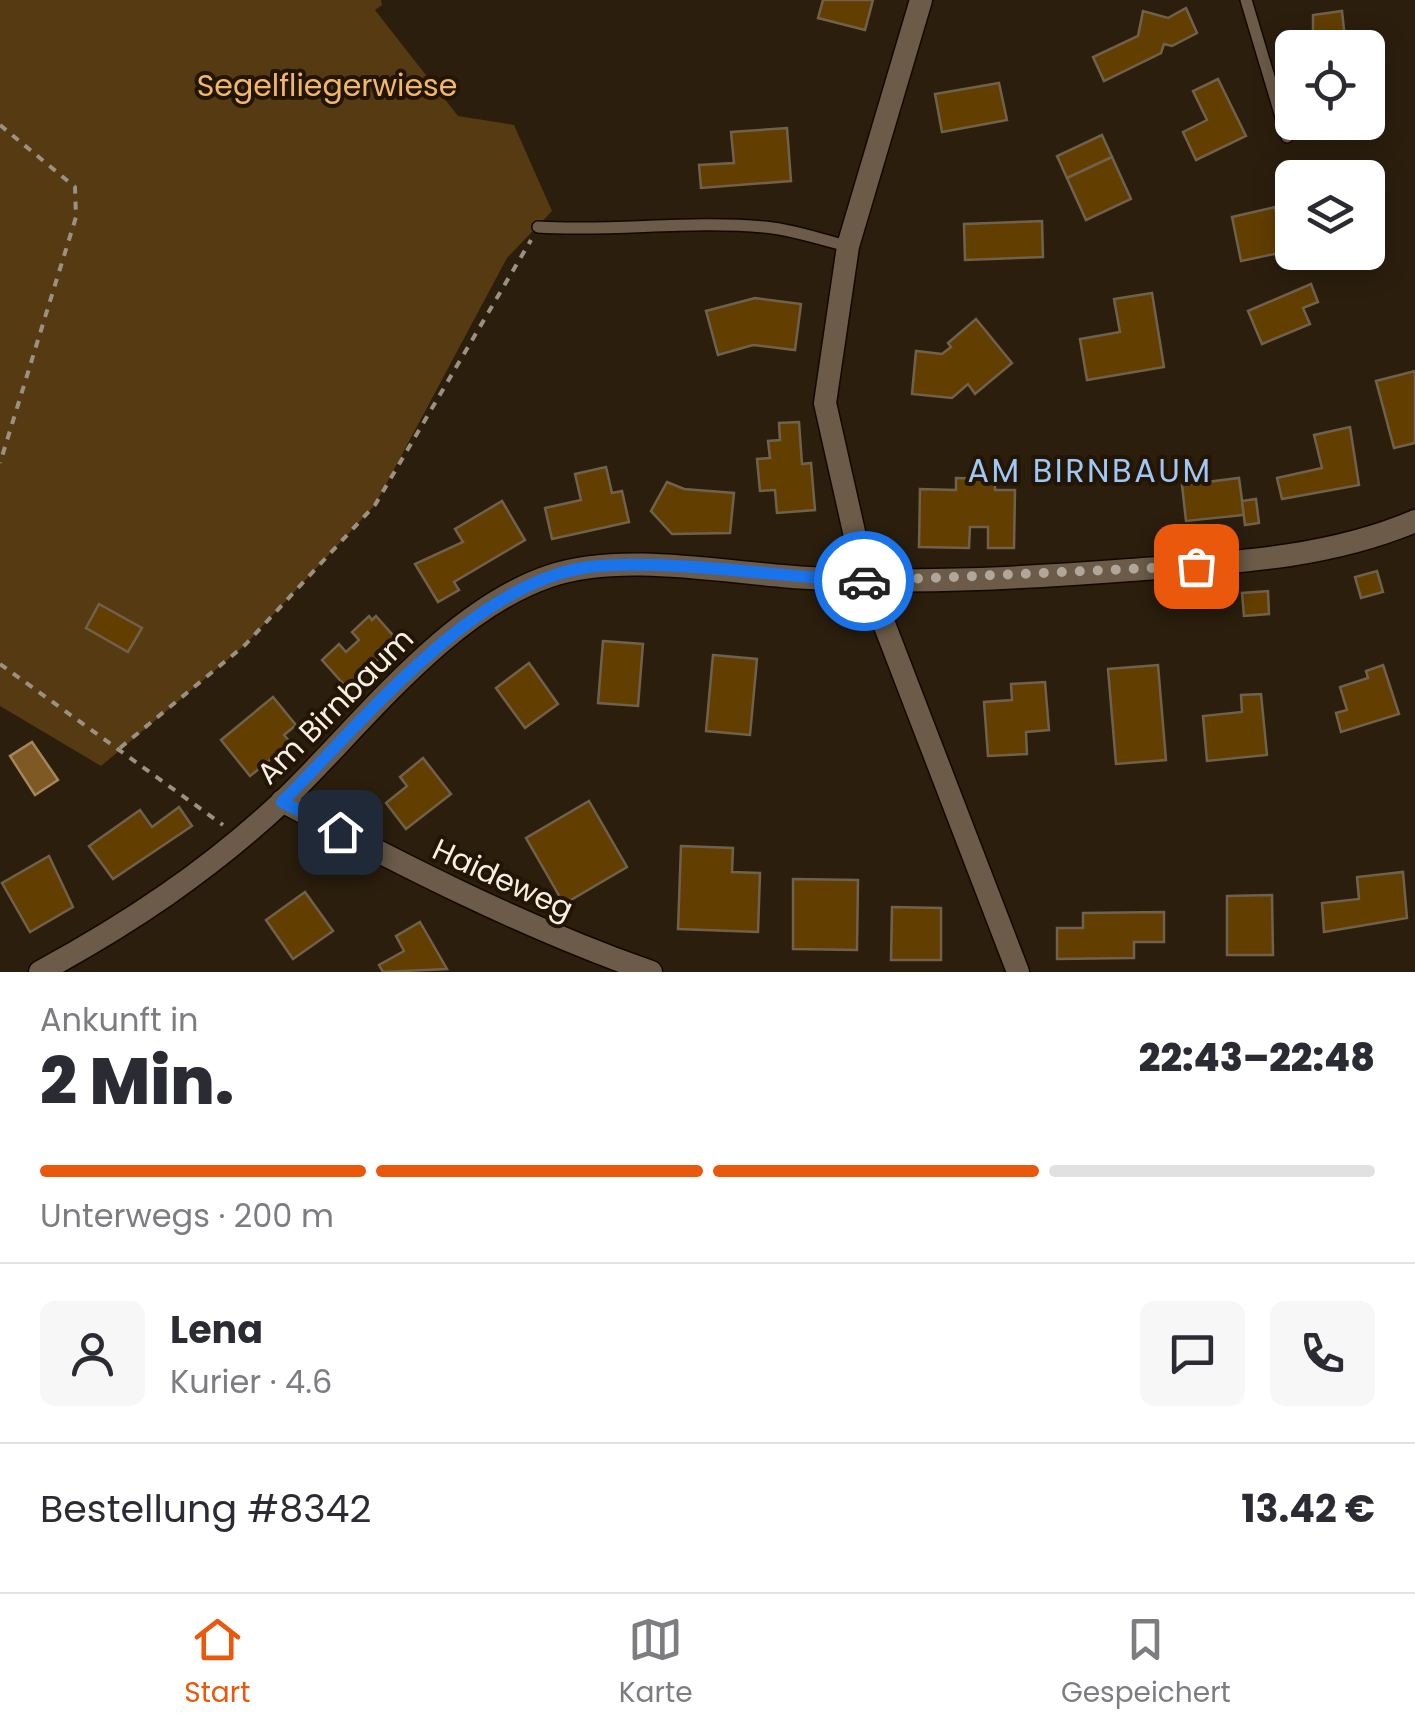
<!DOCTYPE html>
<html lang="de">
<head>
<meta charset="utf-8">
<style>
	:root { --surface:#fff; --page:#f7f7f7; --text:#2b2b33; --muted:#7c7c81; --line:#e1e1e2; --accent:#ea580c }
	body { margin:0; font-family:Poppins,sans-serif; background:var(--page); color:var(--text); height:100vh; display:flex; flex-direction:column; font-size:38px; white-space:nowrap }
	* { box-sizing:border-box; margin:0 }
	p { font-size:32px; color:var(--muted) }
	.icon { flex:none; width:55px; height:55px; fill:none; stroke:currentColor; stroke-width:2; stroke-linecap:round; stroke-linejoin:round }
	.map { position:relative; height:972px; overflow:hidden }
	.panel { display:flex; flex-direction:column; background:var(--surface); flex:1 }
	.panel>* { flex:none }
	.fabs { position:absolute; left:1275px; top:30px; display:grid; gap:20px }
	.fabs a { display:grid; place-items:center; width:110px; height:110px; border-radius:15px; background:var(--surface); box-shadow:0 5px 25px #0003; font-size:50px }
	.pin { position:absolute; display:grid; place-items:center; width:85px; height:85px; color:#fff; margin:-42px; border-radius:20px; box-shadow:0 5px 15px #0006 }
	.courier { position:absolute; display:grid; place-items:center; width:100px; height:100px; margin:-50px; border:8px solid #1a73e8; border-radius:50%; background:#fff; color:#222; box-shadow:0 2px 12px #0007 }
	.summary em { font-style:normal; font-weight:800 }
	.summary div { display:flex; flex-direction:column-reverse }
	.summary { display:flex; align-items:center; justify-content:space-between; height:170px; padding:0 40px }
	h1 { font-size:65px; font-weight:800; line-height:75px }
	.bar { display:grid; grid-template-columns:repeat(4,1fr); gap:15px 10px; align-content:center; height:120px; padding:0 40px }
	.bar i { height:12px; border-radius:8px; background:var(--line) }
	.bar .active { background:var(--accent) }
	.bar p { grid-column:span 4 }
	.line { display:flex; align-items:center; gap:25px; padding:0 40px; border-top:2px solid var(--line) }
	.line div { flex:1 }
	.round { display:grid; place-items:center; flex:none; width:105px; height:105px; border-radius:15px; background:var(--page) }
	.tabs { display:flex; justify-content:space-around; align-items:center; height:140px; border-top:2px solid var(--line); background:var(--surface); font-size:28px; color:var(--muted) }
	.tabs a { display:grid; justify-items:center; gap:5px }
	.tabs .active { color:var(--accent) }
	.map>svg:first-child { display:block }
</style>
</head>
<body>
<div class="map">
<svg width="1415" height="972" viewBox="0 0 1415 972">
	<rect width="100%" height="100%" fill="#2b1e0d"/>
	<path fill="#563a11" d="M0 0H381L382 5 375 10 458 116 514 125 552 211 507 258 375 505 245 645 101 766 0 706Z"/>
	<path fill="#7f5923" stroke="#a3865d" stroke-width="2.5" d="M32 742 58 780 35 795 10 756Z"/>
	<g fill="#623e00" stroke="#70614d" stroke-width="2.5">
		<path d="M823 0H873L865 30 818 18Z"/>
		<path d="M1186 8 1197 33 1172 46 1164 44 1161 53 1104 81 1093 57 1138 36 1143 11 1168 18Z"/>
		<path d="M1342 11 1346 48H1313V15Z"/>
		<path d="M1218 79 1246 136 1196 160 1183 132 1207 120 1193 91Z"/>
		<path d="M999 83 1007 120 942 132 935 94Z"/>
		<path d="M787 128 791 181 701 188 699 165 734 163 731 132Z"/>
		<path d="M1102 135 1112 157 1067 178 1057 156Z"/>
		<path d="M1112 157 1131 199 1086 220 1067 178Z"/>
		<path d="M1275 207 1284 252 1241 261 1232 217Z"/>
		<path d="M1042 221 1043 257 965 260 964 224Z"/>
		<path d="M1311 284 1318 302 1303 308 1310 324 1262 344 1248 311Z"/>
		<path d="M1152 293 1164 367 1087 380 1080 339 1120 332 1114 299Z"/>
		<path d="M755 298 801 304 795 350 753 345 718 355 706 311Z"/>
		<path d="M976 319 1012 363 975 394 968 384 952 398 912 394 916 351 942 354 951 347 948 343Z"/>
		<path d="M1415 371V443L1394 448 1376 381Z"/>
		<path d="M799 422 802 464 811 463 815 510 777 513 775 490 760 491 757 459 770 458 768 441 780 440 779 423Z"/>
		<path d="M1350 427 1359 485 1282 499 1277 478 1322 468 1314 435Z"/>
		<path d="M606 467 612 493 622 491 629 522 552 539 545 508 581 500 575 474Z"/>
		<path d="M956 478 995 479V490H1015L1014 548H988V527H970L969 548 919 547 920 489 956 490Z"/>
		<path d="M1239 478 1244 515 1186 521 1182 485Z"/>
		<path d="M667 482 684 489 734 493 730 533 672 534 651 511Z"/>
		<path d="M1256 499 1259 523 1245 525 1242 501Z"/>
		<path d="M502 501 525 540 454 582 459 590 438 602 415 564 463 542 455 529Z"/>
		<path d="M1377 571 1383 592 1361 598 1355 577Z"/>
		<path d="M1268 591 1269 614 1244 616 1242 593Z"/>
		<path d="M99 604 142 628 128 652 86 628Z"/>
		<path d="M369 616 372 620 376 616 398 641 347 688 322 660 339 644 346 652 359 640 352 632Z"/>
		<path d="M603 641 643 644 638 706 598 703Z"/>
		<path d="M713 655 757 659 750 735 706 731Z"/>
		<path d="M529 663 558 704 525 728 496 688Z"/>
		<path d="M1158 665 1166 760 1116 764 1108 669Z"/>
		<path d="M1383 665 1399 714 1341 732 1336 713 1347 710 1340 687 1368 678 1366 671Z"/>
		<path d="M1045 682 1049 730 1026 732 1027 754 988 756 984 702 1012 700 1011 684Z"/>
		<path d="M1261 694 1267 755 1207 761 1203 716 1242 712 1241 695Z"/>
		<path d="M273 697 296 725 284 735 291 743 250 776 221 740Z"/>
		<path d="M423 758 451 794 406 829 386 803 407 786 400 777Z"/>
		<path d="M589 801 627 867 564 904 526 838Z"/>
		<path d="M179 807 192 826 113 879 89 846 140 810 152 827Z"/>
		<path d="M681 846 733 848 732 872 760 873 758 932 678 929Z"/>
		<path d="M49 856 73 907 30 932 2 883Z"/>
		<path d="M1403 872 1407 918 1324 932 1322 903 1359 899 1357 877Z"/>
		<path d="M793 879 858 880 857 950 793 949Z"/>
		<path d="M305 892 333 931 293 959 266 920Z"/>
		<path d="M1272 895 1273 955H1227V896Z"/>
		<path d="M892 907 941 908V960H891Z"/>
		<path d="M1164 912V942H1134V958L1057 959V928H1083V913Z"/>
		<path d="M420 922 447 969 383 972 379 965 404 951 396 936Z"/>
	</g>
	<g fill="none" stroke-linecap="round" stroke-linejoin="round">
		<defs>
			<g id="lane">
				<path d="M1246 0 1287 137"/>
				<path d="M538 227C613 232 689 220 764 227 792 229 821 240 848 246"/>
			</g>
			<g id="street">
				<path d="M859 554 825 403 848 246 921 0"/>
				<path d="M868 582 1018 972"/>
				<path d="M282 801C402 865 523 927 651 972"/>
				<path d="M40 972C130 923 208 871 283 801 361 726 446 611 550 576 624 551 731 574 809 578 916 584 1023 578 1130 570 1226 563 1326 559 1415 521"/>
			</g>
		</defs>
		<use href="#lane" stroke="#130800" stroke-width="14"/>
		<use href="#street" stroke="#130800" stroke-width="25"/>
		<g stroke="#9b9183" stroke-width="4" stroke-dasharray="8 8" stroke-linecap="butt">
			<path d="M0 125 75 187 76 217 0 463"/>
			<path d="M0 664 223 825"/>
			<path d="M120 748 245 645 375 505 531 240"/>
		</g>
		<use href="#lane" stroke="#6b5b48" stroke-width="11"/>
		<use href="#street" stroke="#6b5b48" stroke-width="22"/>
	</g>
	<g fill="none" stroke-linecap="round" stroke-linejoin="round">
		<path stroke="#b0a699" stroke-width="10" stroke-dasharray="0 18" d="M864 581 1196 566"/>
		<path stroke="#1a73e8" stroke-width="12" d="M340 832 282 802C364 721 479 575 598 566 685 560 777 577 864 581"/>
	</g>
	<g text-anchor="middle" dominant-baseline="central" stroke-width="8" stroke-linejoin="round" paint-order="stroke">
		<g font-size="30" fill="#f2b76b" stroke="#221504">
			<text x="327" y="85">Segelfliegerwiese</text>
		</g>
		<g font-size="30" fill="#f8efe4" stroke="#221504">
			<text transform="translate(335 706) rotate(-45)">Am Birnbaum</text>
			<text transform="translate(503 879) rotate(25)">Haideweg</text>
		</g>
		<g font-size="32" letter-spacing="2.5" fill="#9fc7f7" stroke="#221504">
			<text x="1090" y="470">AM BIRNBAUM</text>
		</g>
	</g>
</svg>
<div class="fabs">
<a><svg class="icon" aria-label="locate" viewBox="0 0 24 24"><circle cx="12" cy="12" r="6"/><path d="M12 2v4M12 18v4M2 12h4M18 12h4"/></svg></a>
<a><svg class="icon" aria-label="layers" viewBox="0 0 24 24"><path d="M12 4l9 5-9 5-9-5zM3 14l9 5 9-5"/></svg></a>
</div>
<div class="pin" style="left:1196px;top:566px;background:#ea580c"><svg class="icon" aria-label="bag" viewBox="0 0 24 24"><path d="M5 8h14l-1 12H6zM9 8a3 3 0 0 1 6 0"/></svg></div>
<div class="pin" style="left:340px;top:832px;background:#1f2937"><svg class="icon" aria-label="home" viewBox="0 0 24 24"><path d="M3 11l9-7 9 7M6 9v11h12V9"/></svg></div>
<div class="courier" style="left:864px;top:581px"><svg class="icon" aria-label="car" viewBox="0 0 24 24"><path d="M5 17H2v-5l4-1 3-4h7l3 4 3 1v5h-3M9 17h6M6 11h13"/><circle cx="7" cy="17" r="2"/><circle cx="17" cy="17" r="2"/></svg></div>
</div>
<section class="panel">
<div class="summary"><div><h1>2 Min.</h1><p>Ankunft in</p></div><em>22:43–22:48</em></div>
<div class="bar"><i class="active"></i><i class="active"></i><i class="active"></i><i></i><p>Unterwegs · 200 m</p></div>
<div class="line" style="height:180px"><a class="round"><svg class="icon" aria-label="person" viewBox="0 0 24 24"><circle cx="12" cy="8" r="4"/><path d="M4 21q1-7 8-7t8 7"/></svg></a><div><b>Lena</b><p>Kurier · 4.6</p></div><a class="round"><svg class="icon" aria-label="chat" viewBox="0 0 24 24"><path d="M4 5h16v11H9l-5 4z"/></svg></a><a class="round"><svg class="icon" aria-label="phone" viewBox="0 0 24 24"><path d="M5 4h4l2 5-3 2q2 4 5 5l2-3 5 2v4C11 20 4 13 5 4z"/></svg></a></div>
<div class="line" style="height:130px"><div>Bestellung #8342</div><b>13.42 €</b></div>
</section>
<nav class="tabs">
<a class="active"><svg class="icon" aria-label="home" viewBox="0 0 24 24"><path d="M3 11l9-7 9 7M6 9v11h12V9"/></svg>Start</a>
<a><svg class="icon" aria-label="map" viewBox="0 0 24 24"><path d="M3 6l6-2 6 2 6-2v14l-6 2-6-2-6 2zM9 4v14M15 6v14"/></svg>Karte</a>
<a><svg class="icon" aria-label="saved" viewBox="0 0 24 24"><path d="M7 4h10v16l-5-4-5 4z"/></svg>Gespeichert</a>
</nav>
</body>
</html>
